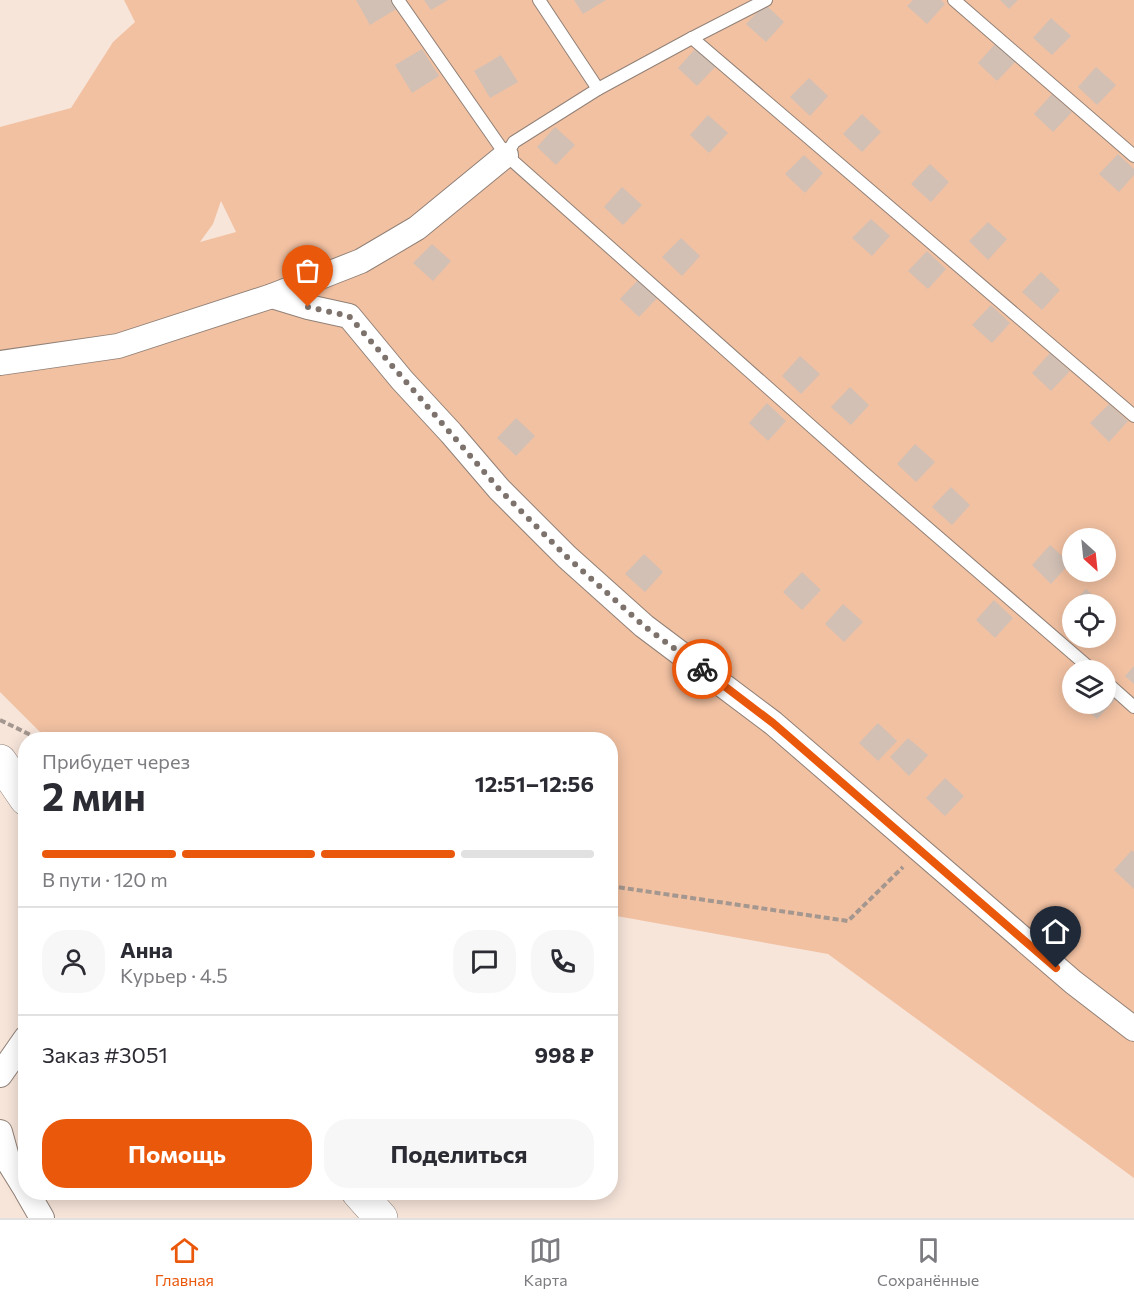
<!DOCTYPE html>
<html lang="ru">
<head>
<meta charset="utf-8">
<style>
	:root { --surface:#fff; --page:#f7f7f7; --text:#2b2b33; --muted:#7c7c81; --line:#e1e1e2; --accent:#ea580c }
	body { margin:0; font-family:Commissioner,sans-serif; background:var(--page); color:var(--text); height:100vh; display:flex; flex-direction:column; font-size:22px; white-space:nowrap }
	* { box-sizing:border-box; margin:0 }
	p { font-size:20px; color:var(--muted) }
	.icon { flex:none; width:33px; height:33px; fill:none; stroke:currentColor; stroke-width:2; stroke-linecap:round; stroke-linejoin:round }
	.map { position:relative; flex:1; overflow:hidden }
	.drawer { position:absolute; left:18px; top:732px; width:600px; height:468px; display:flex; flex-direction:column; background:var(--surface); border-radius:24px; box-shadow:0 3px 15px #0003 }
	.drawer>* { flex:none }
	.needle { width:39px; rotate:153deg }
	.fabs { position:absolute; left:1062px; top:528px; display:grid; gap:12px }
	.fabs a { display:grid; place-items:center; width:54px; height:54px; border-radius:50%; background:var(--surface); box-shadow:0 3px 15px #0003; font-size:30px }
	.pin { position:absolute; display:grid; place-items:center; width:51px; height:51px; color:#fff; margin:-62px -26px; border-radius:50% 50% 50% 0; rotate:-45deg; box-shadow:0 0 6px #0007 }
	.pin .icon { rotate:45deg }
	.courier { position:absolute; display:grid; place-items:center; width:60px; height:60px; margin:-30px; border:4px solid #ea580c; border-radius:50%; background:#fff; color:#222; box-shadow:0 2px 8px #0007 }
	.summary em { font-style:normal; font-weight:700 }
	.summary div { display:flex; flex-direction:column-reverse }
	.summary { display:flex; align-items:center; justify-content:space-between; height:102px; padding:0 24px }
	h1 { font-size:39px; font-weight:700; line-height:45px }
	.bar { display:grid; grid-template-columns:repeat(4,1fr); gap:9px 6px; align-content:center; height:72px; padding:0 24px }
	.bar i { height:8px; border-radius:4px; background:var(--line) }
	.bar .on { background:var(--accent) }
	.bar p { grid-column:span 4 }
	.line { display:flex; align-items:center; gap:15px; padding:0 24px; border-top:2px solid var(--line) }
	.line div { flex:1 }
	.round { display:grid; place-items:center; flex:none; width:63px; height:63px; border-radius:24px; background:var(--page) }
	.cta { display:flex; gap:12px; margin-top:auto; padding:12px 24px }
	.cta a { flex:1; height:69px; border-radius:24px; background:var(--accent); color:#fff; font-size:24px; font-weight:700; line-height:69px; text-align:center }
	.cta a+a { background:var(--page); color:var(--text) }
	.dock { display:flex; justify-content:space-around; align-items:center; height:84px; border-top:2px solid var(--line); background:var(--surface); font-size:16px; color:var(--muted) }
	.dock a { display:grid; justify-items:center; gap:3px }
	.dock .on { color:var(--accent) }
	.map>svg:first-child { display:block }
</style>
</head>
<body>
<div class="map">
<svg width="1134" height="1218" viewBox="0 0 1134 1218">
	<rect width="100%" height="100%" fill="#f7e5da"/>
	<path fill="#f2c1a2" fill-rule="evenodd" d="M124 0H1134V1178L828 954 611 915 610 740 47 739 0 692V127L71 108 113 42 135 22ZM221 201 236 232 200 242 213 224ZM1072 538H1106V572H1072ZM1072 604H1106V638H1072ZM1072 670H1106V704H1072Z"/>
	<g fill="#d2c0b5">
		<path d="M356 0H393L398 8 370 25Z"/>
		<path d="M424 0H448L431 10Z"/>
		<path d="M574 0H606L583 14Z"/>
		<path d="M913 0H941L945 4 927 24 907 6Z"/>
		<path d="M1000 0H1018L1009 9Z"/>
		<path d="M765 4 784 22 766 42 746 24Z"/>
		<path d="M1051 18 1071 36 1052 55 1033 38Z"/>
		<path d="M996 43 1016 61 997 81 978 63Z"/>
		<path d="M696 48 716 66 697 86 678 68Z"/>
		<path d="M422 49 439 76 412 93 395 65Z"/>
		<path d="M501 55 518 82 490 98 474 71Z"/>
		<path d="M1096 67 1116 85 1097 105 1078 87Z"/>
		<path d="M809 78 828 96 810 116 790 97Z"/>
		<path d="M1052 94 1072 112 1053 132 1034 114Z"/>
		<path d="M862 114 881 132 862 152 843 134Z"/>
		<path d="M708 115 728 133 709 153 690 135Z"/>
		<path d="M555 127 575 145 556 165 537 147Z"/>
		<path d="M1118 154 1134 169V175L1119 192 1099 174Z"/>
		<path d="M804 155 823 173 805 193 785 174Z"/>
		<path d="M930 164 949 182 931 202 911 184Z"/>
		<path d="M622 187 642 205 623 225 604 207Z"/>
		<path d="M871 219 890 236 872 256 852 238Z"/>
		<path d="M988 222 1007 239 988 260 969 241Z"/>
		<path d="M681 238 700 256 682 276 662 257Z"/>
		<path d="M432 244 451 261 433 281 413 263Z"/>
		<path d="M927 251 946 269 928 289 908 271Z"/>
		<path d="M1041 272 1060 290 1042 310 1022 292Z"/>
		<path d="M639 279 658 297 639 317 620 299Z"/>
		<path d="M991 305 1010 323 992 343 972 325Z"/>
		<path d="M1050 353 1070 371 1051 391 1032 373Z"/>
		<path d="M800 356 820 374 801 394 782 376Z"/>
		<path d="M850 387 869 405 851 425 831 407Z"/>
		<path d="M767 403 786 421 768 441 749 423Z"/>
		<path d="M1109 404 1128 421 1109 442 1090 423Z"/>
		<path d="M516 418 535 436 516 456 497 438Z"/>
		<path d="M915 444 935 462 916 482 897 464Z"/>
		<path d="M951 487 970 505 952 525 932 507Z"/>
		<path d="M1050 545 1070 563 1051 584 1032 565Z"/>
		<path d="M644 554 663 572 645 592 625 574Z"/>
		<path d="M802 572 821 590 802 610 783 592Z"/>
		<path d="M1086 589 1103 604H1072V613L1067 608Z"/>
		<path d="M994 600 1013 618 995 638 976 620Z"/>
		<path d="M843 604 863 622 844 642 825 624Z"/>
		<path d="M1134 666V684L1125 676Z"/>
		<path d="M1106 690 1116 699 1097 719 1080 704H1106Z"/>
		<path d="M878 723 897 741 878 761 859 743Z"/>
		<path d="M908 738 928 755 909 776 890 757Z"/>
		<path d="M945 778 964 796 945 816 926 798Z"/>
		<path d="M1132 850 1134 852V889L1114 870Z"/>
	</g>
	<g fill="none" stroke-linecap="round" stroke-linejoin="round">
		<defs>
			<g id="lane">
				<path d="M398 0 506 155 864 473 1092 670"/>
				<path d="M539 0 598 89"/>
				<path d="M954 0 1134 156"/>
				<path d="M692 38 1134 416"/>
				<path d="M506 155 514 142 598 89 692 38 766 0"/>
				<path d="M1106 682 1134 707"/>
			</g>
			<g id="street">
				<path d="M272 296 308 307 349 316 402 380 451 433 499 489 567 557 644 626 773 723 1073 982 1134 1029"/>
				<path d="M0 363 118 346 272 296 361 261 417 228 506 155"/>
				<path d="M0 1075 26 1038"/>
				<path d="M0 1132 8 1161 26 1190"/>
				<path d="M27 1192 42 1218"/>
			</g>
			<g id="secondary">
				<path d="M0 761 26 799"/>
				<path d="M358 1192 381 1218"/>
			</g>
		</defs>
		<use href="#lane" stroke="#918177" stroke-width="14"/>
		<use href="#street" stroke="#918177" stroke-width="26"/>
		<use href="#secondary" stroke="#918177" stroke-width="34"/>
		<g stroke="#a4978f" stroke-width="4" stroke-dasharray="6 3" stroke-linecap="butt">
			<path d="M0 720 41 740"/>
			<path d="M610 886 848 921 903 867"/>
		</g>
		<use href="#lane" stroke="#fff" stroke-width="12"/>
		<use href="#street" stroke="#fff" stroke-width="24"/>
		<use href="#secondary" stroke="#fff" stroke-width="33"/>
	</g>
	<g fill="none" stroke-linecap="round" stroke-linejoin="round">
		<path stroke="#7d726c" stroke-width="6" stroke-dasharray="0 10.8" d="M308 307 349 316 499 489 567 557 644 626 702 669"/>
		<path stroke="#ea580c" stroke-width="8" d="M702 669 773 723 1056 968"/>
	</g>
</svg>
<div class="fabs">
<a><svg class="needle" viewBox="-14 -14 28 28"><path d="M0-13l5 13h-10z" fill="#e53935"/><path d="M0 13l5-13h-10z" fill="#7c7c81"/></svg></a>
<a><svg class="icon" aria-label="locate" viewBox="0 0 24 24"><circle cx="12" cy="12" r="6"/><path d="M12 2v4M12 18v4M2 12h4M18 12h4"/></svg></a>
<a><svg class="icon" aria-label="layers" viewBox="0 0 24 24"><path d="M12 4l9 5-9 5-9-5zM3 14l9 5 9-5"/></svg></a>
</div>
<div class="pin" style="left:308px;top:307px;background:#ea580c"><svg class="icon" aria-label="bag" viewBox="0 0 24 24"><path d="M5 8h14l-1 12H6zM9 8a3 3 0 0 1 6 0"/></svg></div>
<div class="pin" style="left:1056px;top:968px;background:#1f2937"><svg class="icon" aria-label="home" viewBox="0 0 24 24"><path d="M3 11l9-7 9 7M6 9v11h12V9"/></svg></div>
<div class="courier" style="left:702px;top:669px"><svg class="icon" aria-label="bike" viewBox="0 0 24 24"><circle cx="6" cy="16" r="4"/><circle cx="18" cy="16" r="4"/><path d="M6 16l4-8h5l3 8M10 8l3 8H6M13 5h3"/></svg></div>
<section class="drawer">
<div class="summary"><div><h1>2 мин</h1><p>Прибудет через</p></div><em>12:51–12:56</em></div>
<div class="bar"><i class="on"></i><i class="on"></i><i class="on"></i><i></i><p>В пути · 120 m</p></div>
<div class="line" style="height:108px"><a class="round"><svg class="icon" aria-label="person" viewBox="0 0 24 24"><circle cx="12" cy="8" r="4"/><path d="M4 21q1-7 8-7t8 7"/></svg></a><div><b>Анна</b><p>Курьер · 4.5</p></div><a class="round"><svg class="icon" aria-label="chat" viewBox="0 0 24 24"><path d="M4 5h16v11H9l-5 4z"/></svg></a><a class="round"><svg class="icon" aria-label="phone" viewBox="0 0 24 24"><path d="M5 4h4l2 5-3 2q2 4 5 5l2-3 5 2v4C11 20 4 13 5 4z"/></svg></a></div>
<div class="line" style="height:78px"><div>Заказ #3051</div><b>998 ₽</b></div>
<div class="cta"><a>Помощь</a><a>Поделиться</a></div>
</section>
</div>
<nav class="dock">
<a class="on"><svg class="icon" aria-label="home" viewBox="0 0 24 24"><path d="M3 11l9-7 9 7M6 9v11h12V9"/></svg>Главная</a>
<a><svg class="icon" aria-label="map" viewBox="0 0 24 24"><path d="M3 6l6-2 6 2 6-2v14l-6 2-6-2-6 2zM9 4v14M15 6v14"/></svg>Карта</a>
<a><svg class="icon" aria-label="saved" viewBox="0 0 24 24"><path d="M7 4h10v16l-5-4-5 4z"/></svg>Сохранённые</a>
</nav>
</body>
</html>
